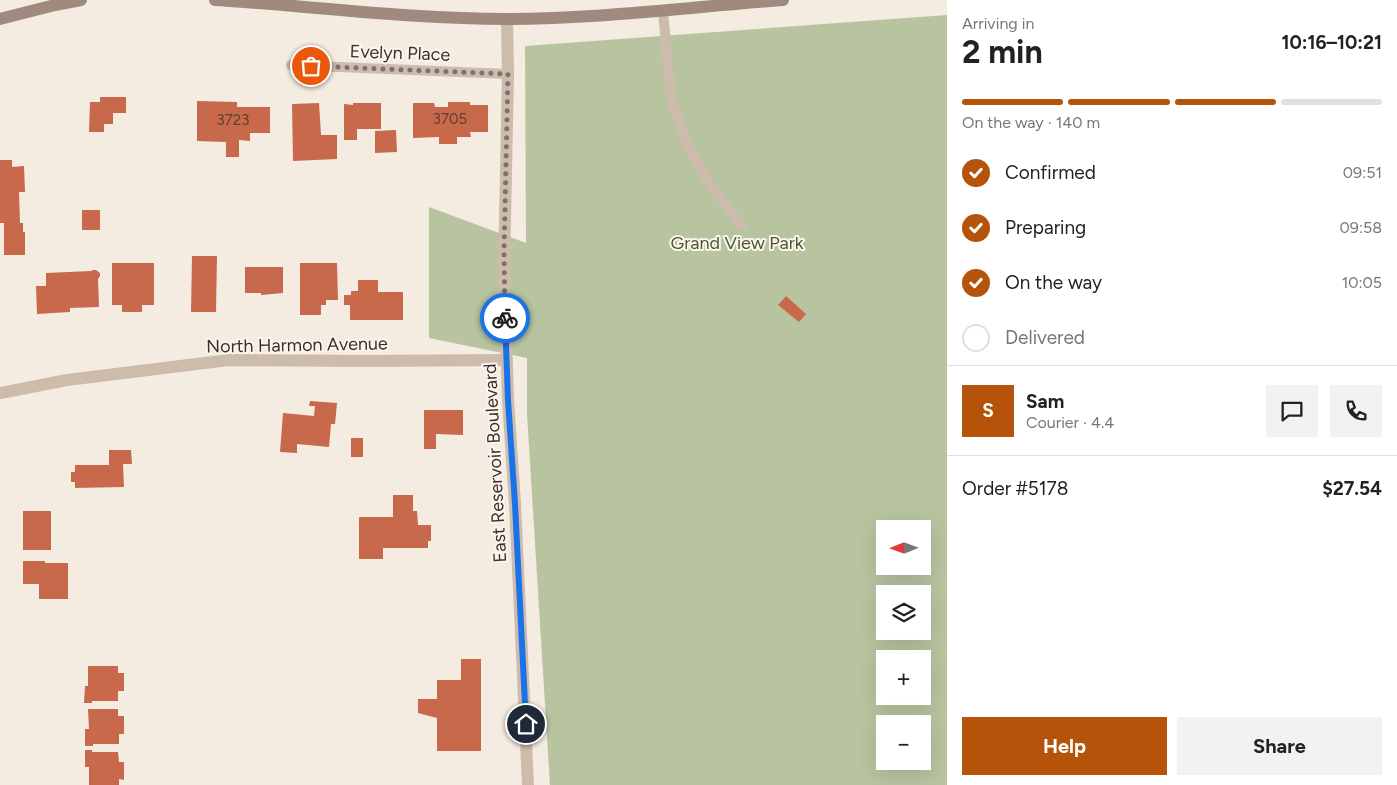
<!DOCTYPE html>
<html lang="en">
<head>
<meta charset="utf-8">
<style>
	:root { --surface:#fff; --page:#f2f2f2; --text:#222; --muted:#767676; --line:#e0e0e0; --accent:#b45309 }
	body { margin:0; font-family:Figtree,sans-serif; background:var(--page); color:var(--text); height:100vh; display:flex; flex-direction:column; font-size:19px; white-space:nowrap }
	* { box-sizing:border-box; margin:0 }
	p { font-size:16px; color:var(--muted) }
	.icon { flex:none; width:28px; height:28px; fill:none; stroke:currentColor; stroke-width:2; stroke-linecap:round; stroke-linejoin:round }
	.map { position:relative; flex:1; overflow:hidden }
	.sheet { display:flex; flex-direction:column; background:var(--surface); width:450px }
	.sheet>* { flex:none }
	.needle { width:32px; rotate:269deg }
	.fabs { position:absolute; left:876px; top:520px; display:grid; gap:10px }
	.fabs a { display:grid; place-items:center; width:55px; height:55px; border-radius:0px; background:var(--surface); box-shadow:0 5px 20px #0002; font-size:25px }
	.pin { position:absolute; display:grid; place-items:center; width:42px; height:42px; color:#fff; margin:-21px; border:2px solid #fff; border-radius:50%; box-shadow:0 1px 5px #0007 }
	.courier { position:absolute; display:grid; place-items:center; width:50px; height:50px; margin:-25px; border:4px solid #1a73e8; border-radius:50%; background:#fff; color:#222; box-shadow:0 1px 6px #0007 }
	.overview em { font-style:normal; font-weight:700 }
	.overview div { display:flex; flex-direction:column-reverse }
	.overview { display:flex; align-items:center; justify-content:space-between; height:85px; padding:0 15px }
	h1 { font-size:32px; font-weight:700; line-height:38px }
	.bar { display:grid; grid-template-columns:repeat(4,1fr); gap:8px 5px; align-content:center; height:60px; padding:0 15px }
	.bar i { height:6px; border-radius:4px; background:var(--line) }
	.bar .active { background:var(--accent) }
	.bar p { grid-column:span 4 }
	.line { display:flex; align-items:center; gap:12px; padding:0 15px; border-top:1px solid var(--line) }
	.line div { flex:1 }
	.round { display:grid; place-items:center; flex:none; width:52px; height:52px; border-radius:0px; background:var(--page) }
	ol { padding:0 15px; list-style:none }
	li { display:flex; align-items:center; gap:15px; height:55px }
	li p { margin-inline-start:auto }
	li .icon { padding:5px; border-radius:50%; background:var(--accent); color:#fff; stroke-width:4 }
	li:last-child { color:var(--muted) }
	li i { width:28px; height:28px; border:2px solid var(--line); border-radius:50% }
	.action { display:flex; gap:10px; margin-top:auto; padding:10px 15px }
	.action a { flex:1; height:58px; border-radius:0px; background:var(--accent); color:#fff; font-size:20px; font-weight:700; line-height:58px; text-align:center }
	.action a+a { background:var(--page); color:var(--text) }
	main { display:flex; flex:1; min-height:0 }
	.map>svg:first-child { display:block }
</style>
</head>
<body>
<main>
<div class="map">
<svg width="947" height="785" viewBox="0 0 947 785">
	<rect width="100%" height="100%" fill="#f4ebe1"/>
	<path fill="#b8c4a0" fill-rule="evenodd" d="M947 15V785H550L527 414V358L429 338V207L526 243 525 46ZM885 529H922V566H885ZM885 594H922V631H885ZM885 659H922V696H885ZM885 724H922V761H885Z"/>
	<g fill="#c8694b">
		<path d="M100 97H126V113H113V124H104V132H89L90 102H100Z"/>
		<path d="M197 101 237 102V107H270V133H250V141L239 140V157H226V142L197 141Z"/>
		<path d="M448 102H470V105H488V132H470L471 137H457V144H439V137L413 138V103H434L435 107H448Z"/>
		<path d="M319 103 321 135H337V159L293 161 292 104Z"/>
		<path d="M353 103H381V129H357V140H344V104L353 105Z"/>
		<path d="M396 130 397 152 375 153V131Z"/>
		<path d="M0 160H12V167L24 166 25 192H19L20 223H23V232H25V255H4V223H0Z"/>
		<rect x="82" y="210" width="18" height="20"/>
		<path d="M192 256H217L216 312H191Z"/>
		<path d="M112 263H154V305H142V312H122V305H112Z"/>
		<path d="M300 263H337L338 300H326V305H321V315H300Z"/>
		<path d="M245 267H283V293L261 295V293H245Z"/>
		<path d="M93 270H96L100 273V276L98 279 99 307 70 308V312L37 314 36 286H46V273L91 271Z"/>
		<path d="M358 280H378V292H403V320H350V305H344V295H351V291H358Z"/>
		<path d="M786 296 806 314 799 322 778 305Z"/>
		<path d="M310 401 337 403 335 424H331L329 447 297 444V453L280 452 283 413 314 416 315 406H309Z"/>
		<path d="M424 410H463V435L436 434V449H424Z"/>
		<rect x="351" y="438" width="12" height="19"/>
		<path d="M109 450H131L132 464H123L124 487 75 488V482H71V472H75V465H109Z"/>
		<path d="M393 495H413V511H417L418 525H431V541H428V548H383V559H359V517H393Z"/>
		<rect x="23" y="511" width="28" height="39"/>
		<path d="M23 561H45V563H68V599H39V584H23Z"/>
		<path d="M461 659H481V751H437V718L418 713V699H437V680H461Z"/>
		<path d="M88 666H118V673H124V691H118V701H92V703H84L85 686H88Z"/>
		<path d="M88 709H118V716H124V734H119V744H93V746H85V729H89Z"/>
		<path d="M85 750H92V752H118L119 762H124V780L119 779V785H89V767H85Z"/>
	</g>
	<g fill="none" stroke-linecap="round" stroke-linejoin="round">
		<g stroke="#cdbbac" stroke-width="10">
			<path d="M663 11 671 99 688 146 711 187 742 226"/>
			<path d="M291 65 508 74"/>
		</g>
		<g stroke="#cdbbac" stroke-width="12">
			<path d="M507 19 508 74 504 270 508 400 515 504 528 785"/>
			<path d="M0 393 67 380 229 360 366 361 506 360"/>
		</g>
		<g stroke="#a18a7d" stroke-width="12">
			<path d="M215 0C312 6 409 19 507 19 599 19 691 7 783 0"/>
			<path d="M0 19 55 5 81 0"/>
		</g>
	</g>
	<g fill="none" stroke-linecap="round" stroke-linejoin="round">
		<path stroke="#7c716b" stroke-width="5" stroke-dasharray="0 9" d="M311 66 508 74 504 251 505 318"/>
		<path stroke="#1a73e8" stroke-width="6" d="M505 318 508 400 515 504 526 724"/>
	</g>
	<g text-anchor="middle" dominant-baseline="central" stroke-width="4" stroke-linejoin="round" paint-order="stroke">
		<g font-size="15" fill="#5e3e33">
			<text x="450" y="119">3705</text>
			<text x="233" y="120">3723</text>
		</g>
		<g font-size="18" fill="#3b302b" stroke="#fbf5ee">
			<text transform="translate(400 53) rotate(2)">Evelyn Place</text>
			<text transform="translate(297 345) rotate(-1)">North Harmon Avenue</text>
			<text transform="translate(495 463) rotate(-93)">East Reservoir Boulevard</text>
		</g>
		<g font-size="18" fill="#4a5a2e" stroke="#fbf5ee">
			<text x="737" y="243">Grand View Park</text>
		</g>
	</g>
</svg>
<div class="fabs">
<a><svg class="needle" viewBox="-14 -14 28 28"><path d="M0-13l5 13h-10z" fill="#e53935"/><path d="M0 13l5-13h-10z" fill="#767676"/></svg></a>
<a><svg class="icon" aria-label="layers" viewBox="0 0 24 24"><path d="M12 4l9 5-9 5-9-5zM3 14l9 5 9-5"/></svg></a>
<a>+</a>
<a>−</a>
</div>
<div class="pin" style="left:311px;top:66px;background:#ea580c"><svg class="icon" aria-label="bag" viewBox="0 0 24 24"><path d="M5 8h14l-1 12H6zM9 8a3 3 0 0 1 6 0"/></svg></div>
<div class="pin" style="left:526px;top:724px;background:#1f2937"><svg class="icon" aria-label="home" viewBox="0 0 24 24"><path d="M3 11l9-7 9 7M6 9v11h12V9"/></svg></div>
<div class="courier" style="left:505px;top:318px"><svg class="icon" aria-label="bike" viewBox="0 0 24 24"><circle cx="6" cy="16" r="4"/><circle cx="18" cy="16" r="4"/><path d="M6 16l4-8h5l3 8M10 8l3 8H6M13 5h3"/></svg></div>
</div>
<section class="sheet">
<div class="overview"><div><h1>2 min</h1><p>Arriving in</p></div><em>10:16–10:21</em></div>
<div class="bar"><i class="active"></i><i class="active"></i><i class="active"></i><i></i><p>On the way · 140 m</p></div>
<ol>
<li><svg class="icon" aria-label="check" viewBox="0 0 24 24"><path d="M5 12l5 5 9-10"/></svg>Confirmed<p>09:51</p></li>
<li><svg class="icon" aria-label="check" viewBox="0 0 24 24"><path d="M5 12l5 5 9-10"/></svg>Preparing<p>09:58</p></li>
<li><svg class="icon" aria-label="check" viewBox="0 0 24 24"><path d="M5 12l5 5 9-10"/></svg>On the way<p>10:05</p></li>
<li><i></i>Delivered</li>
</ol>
<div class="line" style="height:90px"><b class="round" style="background:var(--accent);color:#fff">S</b><div><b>Sam</b><p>Courier · 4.4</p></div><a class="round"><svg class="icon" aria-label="chat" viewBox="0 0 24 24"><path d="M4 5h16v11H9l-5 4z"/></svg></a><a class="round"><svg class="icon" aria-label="phone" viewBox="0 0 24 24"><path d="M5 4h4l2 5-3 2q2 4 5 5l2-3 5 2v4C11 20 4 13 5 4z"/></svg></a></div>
<div class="line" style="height:65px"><div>Order #5178</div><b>$27.54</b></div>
<div class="action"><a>Help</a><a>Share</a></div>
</section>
</main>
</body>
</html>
